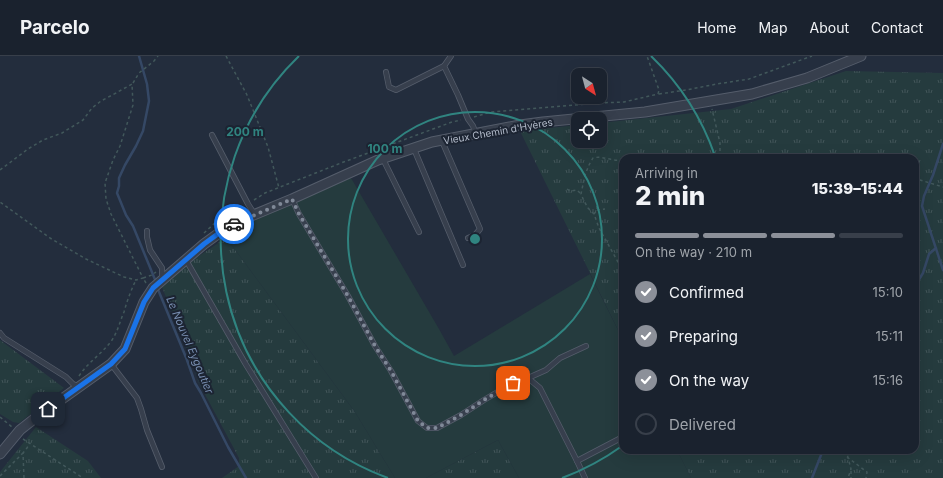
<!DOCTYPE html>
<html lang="en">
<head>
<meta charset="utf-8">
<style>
	:root { --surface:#1a222e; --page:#232a36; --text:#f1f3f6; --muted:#9fa4aa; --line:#383f4a; --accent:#8c9099 }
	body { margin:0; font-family:Inter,sans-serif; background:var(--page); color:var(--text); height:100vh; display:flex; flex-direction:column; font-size:15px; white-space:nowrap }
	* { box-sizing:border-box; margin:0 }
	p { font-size:13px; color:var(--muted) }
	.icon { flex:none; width:22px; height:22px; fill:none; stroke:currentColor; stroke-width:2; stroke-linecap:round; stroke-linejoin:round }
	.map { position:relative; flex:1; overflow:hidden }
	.details { position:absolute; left:619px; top:98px; width:300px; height:300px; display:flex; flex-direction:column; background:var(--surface); border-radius:12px; box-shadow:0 4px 16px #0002,0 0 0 1px var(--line) }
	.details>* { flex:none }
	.needle { width:26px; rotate:144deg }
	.tools { position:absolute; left:571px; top:12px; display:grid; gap:8px }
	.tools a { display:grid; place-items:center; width:36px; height:36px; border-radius:8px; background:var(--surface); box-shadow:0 4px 16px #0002,0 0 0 1px var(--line); font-size:20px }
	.pin { position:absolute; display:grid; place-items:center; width:34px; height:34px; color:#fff; margin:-17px; border-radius:8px; box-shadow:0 2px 6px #0006 }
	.courier { position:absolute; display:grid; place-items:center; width:40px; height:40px; margin:-20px; border:3px solid #1a73e8; border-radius:50%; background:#fff; color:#222; box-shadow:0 1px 5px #0007 }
	.headline em { font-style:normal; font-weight:800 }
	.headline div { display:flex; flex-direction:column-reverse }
	.headline { display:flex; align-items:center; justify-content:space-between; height:68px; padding:0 16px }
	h1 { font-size:26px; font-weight:800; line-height:30px }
	.bar { display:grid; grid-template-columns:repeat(4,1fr); gap:6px 4px; align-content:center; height:48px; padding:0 16px }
	.bar i { height:5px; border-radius:3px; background:var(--line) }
	.bar .on { background:var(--accent) }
	.bar p { grid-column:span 4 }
	ol { padding:0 16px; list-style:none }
	li { display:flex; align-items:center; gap:12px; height:44px }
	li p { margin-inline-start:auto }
	li .icon { padding:4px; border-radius:50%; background:var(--accent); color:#fff; stroke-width:4 }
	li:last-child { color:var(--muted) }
	li i { width:22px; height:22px; border:2px solid var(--line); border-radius:50% }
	header { display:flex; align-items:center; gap:24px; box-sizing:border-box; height:56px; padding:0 20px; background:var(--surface); border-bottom:1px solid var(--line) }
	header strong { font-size:19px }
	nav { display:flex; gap:22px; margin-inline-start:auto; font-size:14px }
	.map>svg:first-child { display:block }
</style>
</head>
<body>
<header>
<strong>Parcelo</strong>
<nav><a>Home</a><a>Map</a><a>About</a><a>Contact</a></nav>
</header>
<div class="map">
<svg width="943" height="422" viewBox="0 0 943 422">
	<defs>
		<pattern id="grass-tufts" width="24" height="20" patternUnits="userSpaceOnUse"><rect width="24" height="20" fill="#253b3e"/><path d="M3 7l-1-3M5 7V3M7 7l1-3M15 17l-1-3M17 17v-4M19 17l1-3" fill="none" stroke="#425559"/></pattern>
	</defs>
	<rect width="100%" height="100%" fill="#232d3d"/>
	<g fill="url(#grass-tufts)">
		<path d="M846 15 943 17V422H691L677 394H915V102H623V284L520 75 578 69V85H600V67L731 53Z"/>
		<path d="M225 180 355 356 395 422H222L239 410V402L199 327 194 312 162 231 196 202 217 188Z"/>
		<path d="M0 284 64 332 19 367 13 366 0 358Z"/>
		<path d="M36 371 88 405 101 422H0V416Z"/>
		<path d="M498 384 519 422H426Z"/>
	</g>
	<path fill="#253b3e" d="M351 122 439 273 454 300 590 218 623 284V394H677L691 422H519L498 384 426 422H395L355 356 225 180 243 169Z"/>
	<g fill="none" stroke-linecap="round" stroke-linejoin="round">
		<g stroke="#354865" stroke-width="2.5">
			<path d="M139 0 147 28 149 45 143 75 136 90 125 109 119 122V130L117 137 126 159 133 170 156 226"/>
			<path d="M943 88 933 119 924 140 922 150 943 214"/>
			<path d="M915 230 923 217 929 198 936 192"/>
			<path d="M157 231 187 304 195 327 201 337 228 391 246 422"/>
			<path d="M812 422 823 394"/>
		</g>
		<defs>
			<g id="lane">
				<path d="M451 0 444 10 458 39 468 63 473 70 476 78"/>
				<path d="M386 16 389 31 396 34 444 10"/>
				<path d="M212 79 248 148 255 159"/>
				<path d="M442 85 480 173 475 179 468 182"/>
				<path d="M414 93 463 209"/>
				<path d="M383 103 419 176"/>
				<path d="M292 143 299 158 348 240 375 290 391 315 418 365 427 372H437L461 359 484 344 513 327 528 322 546 314 560 302 586 290"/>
				<path d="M147 175V181L150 194 162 212V222"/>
				<path d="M186 204 245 307 316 422"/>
				<path d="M0 277 4 282 66 321 73 328 79 331"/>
				<path d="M111 308 137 342 141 353 147 374 162 411"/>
				<path d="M528 322 540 332 577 405 619 383"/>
				<path d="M577 405 585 422"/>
			</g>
			<path id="street" d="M0 398 20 374 34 363 111 308 125 293 144 246 153 232 204 188 226 172 239 165 292 143 378 104 432 86 520 69 543 66 645 56 752 38 807 22 861 0"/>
		</defs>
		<use href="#lane" stroke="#555d6b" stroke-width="6"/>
		<use href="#street" stroke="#555d6b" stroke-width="11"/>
		<g stroke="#42585b" stroke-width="1.5" stroke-dasharray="3 3" stroke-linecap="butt">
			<path d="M226 0 247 39 268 91 279 132"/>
			<path d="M133 27 139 17 154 5 158 0"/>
			<path d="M659 38 686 34 717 28 749 23 812 0"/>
			<path d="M474 61 491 56 598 47 624 46 658 38 659 34 647 0"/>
			<path d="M626 102 629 101"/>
			<path d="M712 102 720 98V87L712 53"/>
			<path d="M623 103C614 107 603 99 593 102L589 109 585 119 581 138 584 145 588 152 594 158 599 172 623 215"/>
			<path d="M0 114 28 93 43 84 62 77 83 64 92 52 101 45 116 37 132 28 133 49 120 90 113 104 105 127 106 143 111 158 143 222 136 224 124 221 86 203 50 182 0 146"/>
			<path d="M915 122 920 124"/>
			<path d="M915 128 920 124 943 131"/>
			<path d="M567 133 570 135 577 134 581 138"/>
			<path d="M254 144 265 137 341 107 452 66 461 64"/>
			<path d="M915 148 917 127"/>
			<path d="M597 154 605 153"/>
			<path d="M594 158 597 154V147"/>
			<path d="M204 177 216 166 242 151"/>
			<path d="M146 227 143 222 152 219 156 216"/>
			<path d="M79 320C88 306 102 298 112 284 118 275 120 265 124 256 127 245 131 234 136 224"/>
			<path d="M0 361 12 371"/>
			<path d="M23 383 83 422"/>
			<path d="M846 394 851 413 848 422"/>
			<path d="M847 401 867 416 866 422"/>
			<path d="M851 415V422"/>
			<path d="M0 420 23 397"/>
			<path d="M24 422 23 397 27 392 29 388"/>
		</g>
		<use href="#lane" stroke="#373f4d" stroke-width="4.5"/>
		<use href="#street" stroke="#373f4d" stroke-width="9"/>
	</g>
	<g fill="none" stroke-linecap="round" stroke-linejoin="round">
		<path stroke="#808998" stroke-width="4" stroke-dasharray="0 7.2" d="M234 168 292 143 299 158 348 240 375 290 391 315 418 365 427 372H437L461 359 484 344 513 327"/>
		<path stroke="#1a73e8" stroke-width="5" d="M48 353 111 308 125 293 144 246 153 232 204 188 226 172 234 168"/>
	</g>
	<g fill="none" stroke="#308480" stroke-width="2">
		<circle cx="475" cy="183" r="127"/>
		<path d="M622 390A254 254 0 0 1 562 422M388 422A254 254 0 0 1 299 0M651 0A254 254 0 0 1 715 100"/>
	</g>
	<g text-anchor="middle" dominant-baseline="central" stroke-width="4" stroke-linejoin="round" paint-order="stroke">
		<g font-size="10" fill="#b2bac9" stroke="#1c2432">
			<text transform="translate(498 75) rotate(-10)">Vieux Chemin d'Hyères</text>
		</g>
		<g font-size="11" font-style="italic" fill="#798fb2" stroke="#1c2432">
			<text transform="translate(190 289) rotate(67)">Le Nouvel Eygoutier</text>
		</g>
	</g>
	<circle cx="475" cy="183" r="6" fill="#308480" stroke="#1c2432" stroke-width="2"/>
	<g font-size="12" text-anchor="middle" font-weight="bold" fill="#308480" stroke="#1c2432" stroke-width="4" stroke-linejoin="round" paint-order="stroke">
		<text x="245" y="80">200 m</text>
		<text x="385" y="97">100 m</text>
	</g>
</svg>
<div class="tools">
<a><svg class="needle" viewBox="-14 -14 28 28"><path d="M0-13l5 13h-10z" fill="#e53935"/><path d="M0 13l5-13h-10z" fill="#9fa4aa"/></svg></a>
<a><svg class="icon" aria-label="locate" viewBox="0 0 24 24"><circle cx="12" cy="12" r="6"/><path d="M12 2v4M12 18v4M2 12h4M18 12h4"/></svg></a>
</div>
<div class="pin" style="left:513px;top:327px;background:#ea580c"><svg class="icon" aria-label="bag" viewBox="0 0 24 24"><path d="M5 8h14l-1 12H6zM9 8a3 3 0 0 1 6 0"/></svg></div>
<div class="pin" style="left:48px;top:353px;background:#1f2937"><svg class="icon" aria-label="home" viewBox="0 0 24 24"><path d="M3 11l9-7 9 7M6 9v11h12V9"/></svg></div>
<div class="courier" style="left:234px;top:168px"><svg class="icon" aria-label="car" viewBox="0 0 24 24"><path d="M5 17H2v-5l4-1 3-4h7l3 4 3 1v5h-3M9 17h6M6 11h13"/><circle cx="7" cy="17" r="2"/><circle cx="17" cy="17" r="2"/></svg></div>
<section class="details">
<div class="headline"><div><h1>2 min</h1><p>Arriving in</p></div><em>15:39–15:44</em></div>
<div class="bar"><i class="on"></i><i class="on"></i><i class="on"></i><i></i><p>On the way · 210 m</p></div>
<ol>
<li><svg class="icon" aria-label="check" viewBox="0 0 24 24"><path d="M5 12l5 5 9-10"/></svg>Confirmed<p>15:10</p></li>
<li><svg class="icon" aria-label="check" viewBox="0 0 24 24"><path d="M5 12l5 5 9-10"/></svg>Preparing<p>15:11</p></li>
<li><svg class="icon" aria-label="check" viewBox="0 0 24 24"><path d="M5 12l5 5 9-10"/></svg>On the way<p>15:16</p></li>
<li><i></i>Delivered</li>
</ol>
</section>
</div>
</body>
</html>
